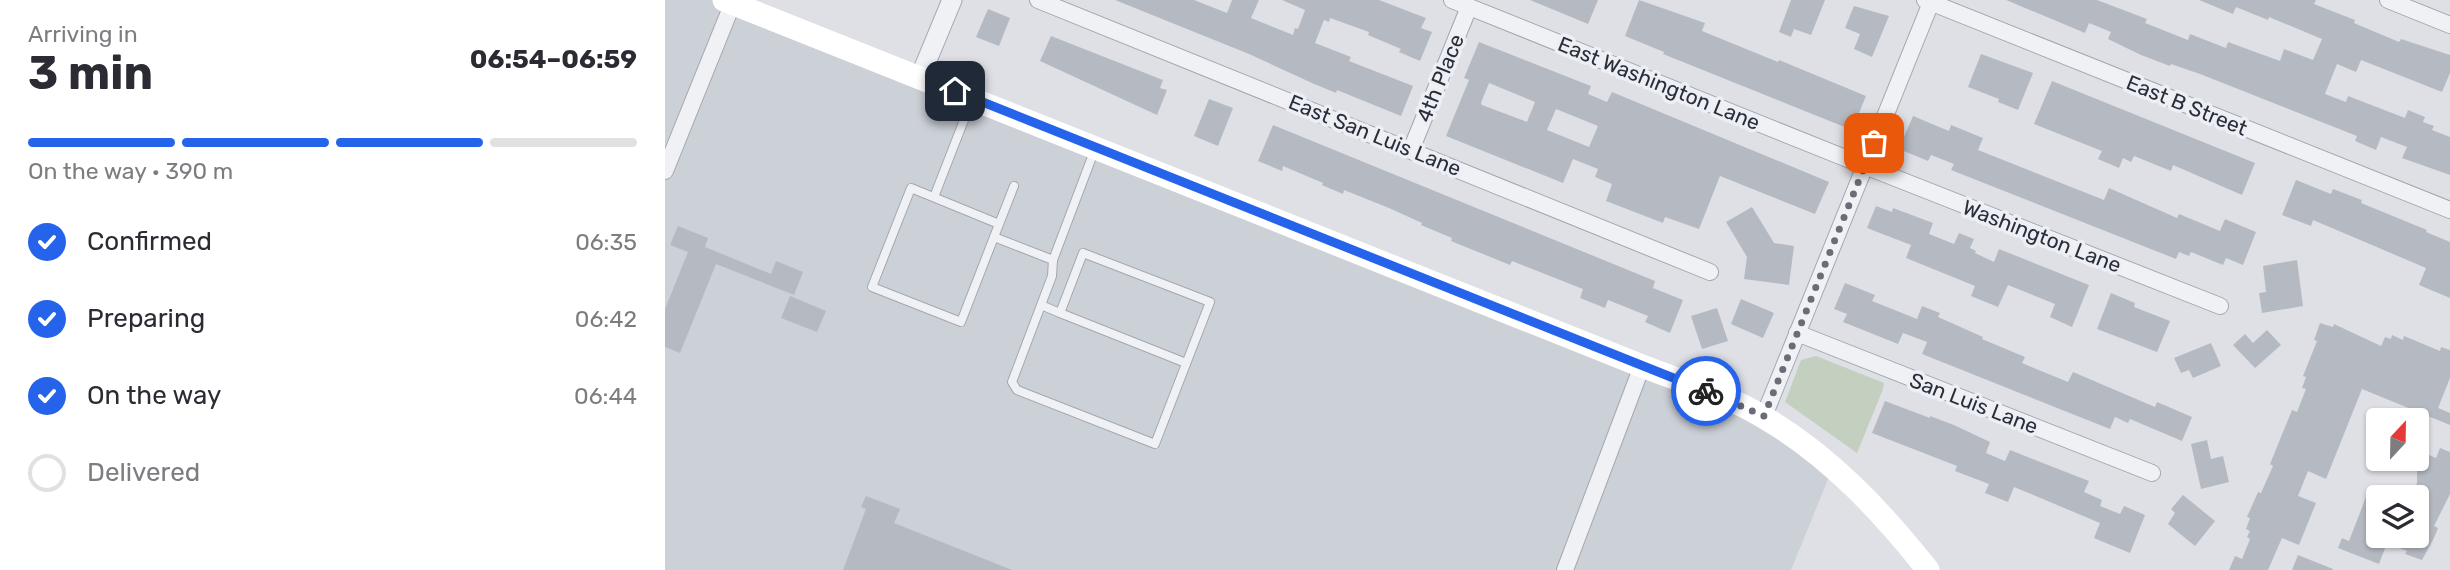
<!DOCTYPE html>
<html lang="en">
<head>
<meta charset="utf-8">
<style>
	:root { --surface:#fff; --page:#f2f2f3; --text:#2b2b33; --muted:#7c7c81; --line:#e1e1e2; --accent:#2563eb }
	body { margin:0; font-family:Rubik,sans-serif; background:var(--page); color:var(--text); height:100vh; display:flex; flex-direction:column; font-size:26px; white-space:nowrap }
	* { box-sizing:border-box; margin:0 }
	p { font-size:23px; color:var(--muted) }
	.icon { flex:none; width:38px; height:38px; fill:none; stroke:currentColor; stroke-width:2; stroke-linecap:round; stroke-linejoin:round }
	.map { position:relative; flex:1; overflow:hidden }
	.side { display:flex; flex-direction:column; background:var(--surface); width:665px }
	.side>* { flex:none }
	.needle { width:46px; rotate:22deg }
	.tools { position:absolute; left:1701px; top:408px; display:grid; gap:14px }
	.tools a { display:grid; place-items:center; width:63px; height:63px; border-radius:7px; background:var(--surface); box-shadow:0 2px 5px #0004; font-size:35px }
	.pin { position:absolute; display:grid; place-items:center; width:60px; height:60px; color:#fff; margin:-30px; border-radius:14px; box-shadow:0 4px 10px #0006 }
	.courier { position:absolute; display:grid; place-items:center; width:70px; height:70px; margin:-35px; border:5px solid #2563eb; border-radius:50%; background:#fff; color:#222; box-shadow:0 2px 9px #0007 }
	.head em { font-style:normal; font-weight:700 }
	.head div { display:flex; flex-direction:column-reverse }
	.head { display:flex; align-items:center; justify-content:space-between; height:119px; padding:0 28px }
	h1 { font-size:46px; font-weight:700; line-height:52px }
	.bar { display:grid; grid-template-columns:repeat(4,1fr); gap:10px 7px; align-content:center; height:84px; padding:0 28px }
	.bar i { height:9px; border-radius:5px; background:var(--line) }
	.bar .current { background:var(--accent) }
	.bar p { grid-column:span 4 }
	ol { padding:0 28px; list-style:none }
	li { display:flex; align-items:center; gap:21px; height:77px }
	li p { margin-inline-start:auto }
	li .icon { padding:7px; border-radius:50%; background:var(--accent); color:#fff; stroke-width:4 }
	li:last-child { color:var(--muted) }
	li i { width:38px; height:38px; border:4px solid var(--line); border-radius:50% }
	main { display:flex; flex:1; min-height:0 }
	.map>svg:first-child { display:block }
</style>
</head>
<body>
<main>
<section class="side">
<div class="head"><div><h1>3 min</h1><p>Arriving in</p></div><em>06:54–06:59</em></div>
<div class="bar"><i class="current"></i><i class="current"></i><i class="current"></i><i></i><p>On the way · 390 m</p></div>
<ol>
<li><svg class="icon" aria-label="check" viewBox="0 0 24 24"><path d="M5 12l5 5 9-10"/></svg>Confirmed<p>06:35</p></li>
<li><svg class="icon" aria-label="check" viewBox="0 0 24 24"><path d="M5 12l5 5 9-10"/></svg>Preparing<p>06:42</p></li>
<li><svg class="icon" aria-label="check" viewBox="0 0 24 24"><path d="M5 12l5 5 9-10"/></svg>On the way<p>06:44</p></li>
<li><i></i>Delivered</li>
</ol>
</section>
<div class="map">
<svg width="1785" height="570" viewBox="0 0 1785 570">
	<rect width="100%" height="100%" fill="#dee0e6"/>
	<path fill="#ccd0d7" d="M0 0H59L1063 400 1168 467 1126 570H0Z"/>
	<path fill="#c3cfbf" d="M1151 356 1219 383 1218 389 1192 453 1120 402 1136 360Z"/>
	<g fill="#b5bac2" fill-rule="evenodd">
		<path d="M450 0H529L562 13 567 0H594L586 18 628 35 630 28 633 29 640 10 617 0H714L761 18 756 28 767 32 755 61 734 52 736 49 703 35 704 32 665 18 664 22 659 20 650 43 686 57 684 61 748 86 736 116 672 90 671 93 647 83 584 54Z"/>
		<path d="M865 0H933L923 24Z"/>
		<path d="M974 0 1040 23 1037 31 1113 62 1114 60 1201 96 1187 130 998 54 999 52 960 36Z"/>
		<path d="M1126 0H1160L1146 35 1129 29 1126 37 1114 32Z"/>
		<path d="M1341 0H1432L1482 19 1480 23 1523 40 1525 34 1561 48 1563 42 1615 61 1619 49 1648 60 1657 39 1604 17 1603 20 1571 7 1568 14 1534 0H1651L1649 4 1690 20 1689 23 1734 42 1736 39 1785 55V73L1777 92 1696 60 1691 72 1672 64 1660 94 1681 102 1683 96 1740 118 1743 110 1760 117 1758 122 1769 126 1767 130 1785 137V175L1737 158 1742 147 1716 137 1711 150 1690 141 1692 136 1535 74 1506 64 1505 66 1476 55 1443 39 1446 32 1424 23 1420 33Z"/>
		<path d="M1189 6 1224 16 1207 57 1189 49 1195 34 1180 28Z"/>
		<path d="M323 9 345 18 334 46 311 37Z"/>
		<path d="M386 36 498 80 495 88 502 90 492 115 375 61Z"/>
		<path d="M814 42 926 86 923 94 942 102 947 92 1164 182 1150 214 1055 176 1034 229 1000 217 998 223 941 201 947 184 930 177 933 169 908 159 898 183 781 136 804 80 799 78ZM824 83 870 102 862 122 817 105 816 103ZM891 109 933 126 924 147 882 130Z"/>
		<path d="M1316 54 1368 73 1353 110 1333 102 1334 99 1303 87Z"/>
		<path d="M1387 81 1590 163 1577 195 1508 165 1506 171 1469 156 1466 162 1458 158 1454 168 1433 159 1437 151 1369 124Z"/>
		<path d="M544 99 568 108 553 146 529 136Z"/>
		<path d="M1248 116 1284 131 1286 125 1318 138 1313 150 1439 200 1444 188 1512 218 1514 214 1555 231 1560 219 1591 232 1578 265 1561 258 1558 265 1526 252 1524 256 1514 252 1511 259 1286 170 1289 164 1266 155 1263 161 1234 149Z"/>
		<path d="M608 125 990 281 988 288 1018 300 1005 333 980 322 983 316 943 300 940 308 915 298 918 289 847 261 845 265 786 241 787 238 756 225 757 223 724 208 679 190 678 194 657 185 658 183 618 166 617 171 593 161Z"/>
		<path d="M1631 180 1666 194 1668 189 1697 200 1696 203 1762 230 1761 232 1785 242V298L1754 285 1761 268 1648 220 1646 226 1617 215Z"/>
		<path d="M1211 206 1227 212 1228 208 1268 223 1264 234 1289 244 1294 233 1309 239 1305 248 1311 251 1310 253 1329 262 1334 249 1424 285 1407 327 1385 317 1390 304 1343 285 1333 307 1306 296 1310 286 1241 258 1246 245 1202 228Z"/>
		<path d="M1087 207 1109 243 1129 246 1124 285 1079 279 1082 257 1061 222Z"/>
		<path d="M13 226 43 238 40 247 106 274 111 261 138 272 129 295 51 264 15 353 0 347V309L23 252 5 245Z"/>
		<path d="M1632 260 1638 306 1597 313 1594 293 1601 292 1598 266Z"/>
		<path d="M1180 283 1210 295 1207 301 1252 319 1257 306 1275 313 1273 317 1318 337 1317 339 1360 357 1357 363 1403 382 1408 372 1490 407 1492 402 1527 417 1517 441 1465 419 1463 423 1450 417 1445 429 1257 354 1262 342 1238 333 1233 344 1178 322 1182 314 1169 309Z"/>
		<path d="M1446 293 1470 303 1469 307 1505 321 1492 352 1432 329Z"/>
		<path d="M125 296 161 311 152 332 116 318Z"/>
		<path d="M1076 299 1109 313 1098 338 1066 324Z"/>
		<path d="M1052 308 1063 341 1037 349 1026 316Z"/>
		<path d="M1655 323 1668 327 1669 324 1716 346 1720 337 1726 339 1727 335 1738 340 1739 336 1775 351 1776 347 1785 350V378L1773 408 1785 413V425L1697 389 1661 479 1643 471 1633 496 1651 503 1634 545 1617 538 1603 570H1564L1570 556 1577 559 1585 539 1582 537 1585 531 1581 529 1585 518 1582 517 1593 492 1596 493 1608 466 1605 464 1627 410 1632 412 1641 389 1637 388 1641 377 1638 376 1652 341 1649 340Z"/>
		<path d="M1602 330 1616 345 1590 368 1568 345 1580 334 1588 343Z"/>
		<path d="M1546 343 1556 366 1528 378 1524 370 1516 373 1509 358Z"/>
		<path d="M1220 401 1265 418V416L1289 425 1325 442 1321 453 1340 461 1345 450 1424 481 1419 492 1437 500 1435 506 1455 514 1459 506 1480 515 1465 553 1429 538 1435 523 1349 487 1343 502 1320 493 1324 484 1290 471 1292 466 1207 433Z"/>
		<path d="M1542 440 1546 459 1558 456 1564 482 1536 489 1526 444Z"/>
		<path d="M1775 448 1785 452V494L1769 526 1773 528 1769 538 1757 560 1740 554 1742 551 1722 543 1714 564 1673 548 1677 538 1684 541 1701 497 1713 502V536H1752V497H1746L1752 483V450L1771 458Z"/>
		<path d="M1518 495 1550 521 1530 546 1503 524 1510 513 1506 509Z"/>
		<path d="M201 496 235 509 229 523 347 570H178L201 509 196 507Z"/>
		<path d="M1633 555 1668 569V570H1627Z"/>
	</g>
	<g fill="none" stroke-linecap="round" stroke-linejoin="round">
		<defs>
			<g id="service">
				<path d="M269 197 306 102"/>
				<path d="M334 224 246 188 207 287 296 322 329 237 349 186"/>
				<path d="M329 237 388 260 387 276 347 382 352 390 490 444 545 302 418 253 395 313 376 305"/>
				<path d="M388 260 430 149"/>
				<path d="M395 313 521 363"/>
			</g>
			<g id="minor">
				<path d="M373 0 1045 272"/>
				<path d="M787 0 1200 166 1555 306"/>
				<path d="M1260 0 1785 210"/>
				<path d="M1723 0 1785 25"/>
				<path d="M746 150 804 7"/>
				<path d="M0 171 69 0"/>
				<path d="M1132 333 1487 473"/>
				<path d="M1099 416 1267 0"/>
				<path d="M900 570 977 366"/>
			</g>
			<path id="tertiary" d="M255 77 287 0"/>
		</defs>
		<use href="#service" stroke="#a4a7af" stroke-width="10"/>
		<use href="#minor" stroke="#a4a7af" stroke-width="18"/>
		<use href="#tertiary" stroke="#a4a7af" stroke-width="21"/>
		<use href="#service" stroke="#f0f1f5" stroke-width="8"/>
		<use href="#minor" stroke="#f0f1f5" stroke-width="16"/>
		<use href="#tertiary" stroke="#f0f1f5" stroke-width="19"/>
		<path stroke="#fff" stroke-width="23" d="M59 0 977 366C1018 382 1063 395 1100 418 1165 456 1217 512 1263 570"/>
	</g>
	<g fill="none" stroke-linecap="round" stroke-linejoin="round">
		<path stroke="#686d77" stroke-width="7" stroke-dasharray="0 12.6" d="M1041 391 1099 416 1209 143"/>
		<path stroke="#2563eb" stroke-width="9" d="M290 91 1041 391"/>
	</g>
	<g text-anchor="middle" dominant-baseline="central" stroke-width="7" stroke-linejoin="round" paint-order="stroke">
		<g font-size="21" fill="#282f3b" stroke="#edeff4">
			<text transform="translate(775 78) rotate(-68)">4th Place</text>
			<text transform="translate(994 83) rotate(22)">East Washington Lane</text>
			<text transform="translate(1522 105) rotate(22)">East B Street</text>
			<text transform="translate(710 135) rotate(22)">East San Luis Lane</text>
			<text transform="translate(1377 236) rotate(21)">Washington Lane</text>
			<text transform="translate(1309 403) rotate(21)">San Luis Lane</text>
		</g>
	</g>
</svg>
<div class="tools">
<a><svg class="needle" viewBox="-14 -14 28 28"><path d="M0-13l5 13h-10z" fill="#e53935"/><path d="M0 13l5-13h-10z" fill="#7c7c81"/></svg></a>
<a><svg class="icon" aria-label="layers" viewBox="0 0 24 24"><path d="M12 4l9 5-9 5-9-5zM3 14l9 5 9-5"/></svg></a>
</div>
<div class="pin" style="left:1209px;top:143px;background:#ea580c"><svg class="icon" aria-label="bag" viewBox="0 0 24 24"><path d="M5 8h14l-1 12H6zM9 8a3 3 0 0 1 6 0"/></svg></div>
<div class="pin" style="left:290px;top:91px;background:#1f2937"><svg class="icon" aria-label="home" viewBox="0 0 24 24"><path d="M3 11l9-7 9 7M6 9v11h12V9"/></svg></div>
<div class="courier" style="left:1041px;top:391px"><svg class="icon" aria-label="bike" viewBox="0 0 24 24"><circle cx="6" cy="16" r="4"/><circle cx="18" cy="16" r="4"/><path d="M6 16l4-8h5l3 8M10 8l3 8H6M13 5h3"/></svg></div>
</div>
</main>
</body>
</html>
